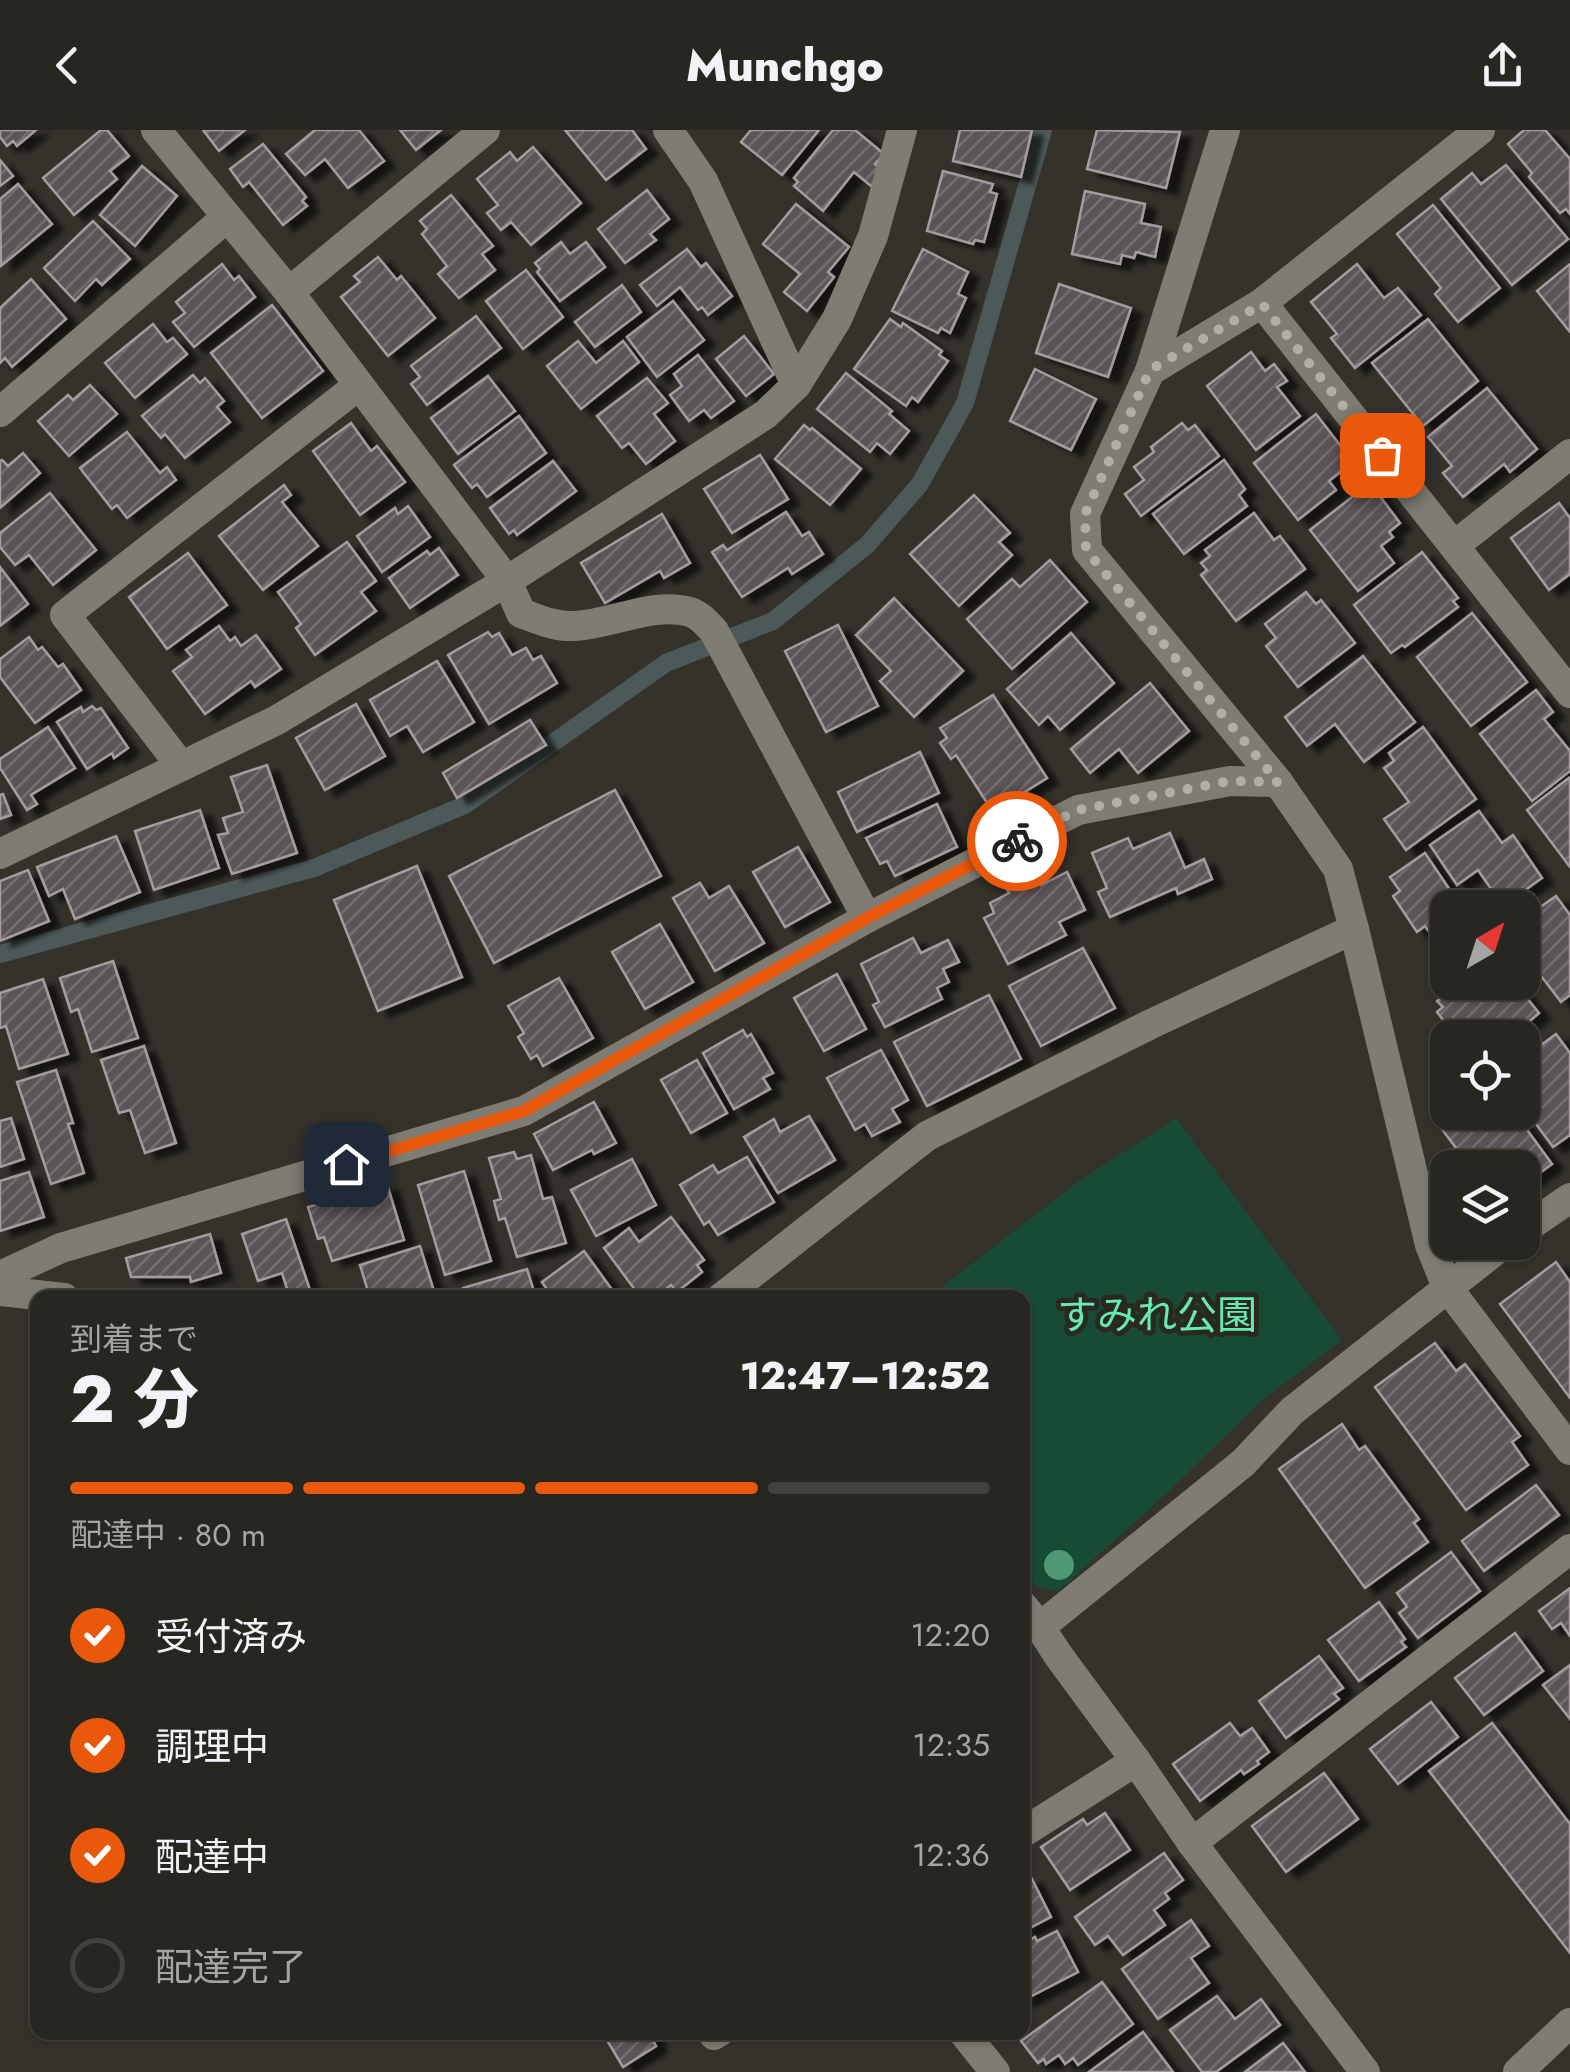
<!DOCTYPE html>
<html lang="ja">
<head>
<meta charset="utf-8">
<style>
	:root { --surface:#272620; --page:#2f2e29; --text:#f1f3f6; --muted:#a4a5a5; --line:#43433e; --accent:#ea580c }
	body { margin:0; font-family:Jost,"Noto Sans JP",sans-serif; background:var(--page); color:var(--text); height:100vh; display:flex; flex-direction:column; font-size:38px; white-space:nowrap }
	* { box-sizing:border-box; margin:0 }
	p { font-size:32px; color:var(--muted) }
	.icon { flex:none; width:55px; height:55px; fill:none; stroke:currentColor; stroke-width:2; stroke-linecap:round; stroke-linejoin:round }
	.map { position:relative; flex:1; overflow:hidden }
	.drawer { position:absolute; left:30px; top:1160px; width:1000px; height:750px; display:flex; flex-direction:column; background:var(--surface); border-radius:20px; box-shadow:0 2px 8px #0004,0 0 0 2px var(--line) }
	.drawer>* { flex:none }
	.needle { width:65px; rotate:39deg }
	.buttons { position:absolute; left:1430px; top:760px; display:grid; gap:20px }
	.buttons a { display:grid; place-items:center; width:110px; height:110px; border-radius:20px; background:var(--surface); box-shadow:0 2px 8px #0004,0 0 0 2px var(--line); font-size:50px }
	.pin { position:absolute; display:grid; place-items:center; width:85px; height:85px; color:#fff; margin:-42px; border-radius:20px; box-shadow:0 5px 15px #0006 }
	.courier { position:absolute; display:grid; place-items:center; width:100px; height:100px; margin:-50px; border:8px solid #ea580c; border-radius:50%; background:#fff; color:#222; box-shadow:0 2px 12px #0007 }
	.head em { font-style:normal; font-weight:800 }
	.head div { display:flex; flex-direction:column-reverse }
	.head { display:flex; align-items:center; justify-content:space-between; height:170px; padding:0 40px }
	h1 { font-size:65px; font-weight:800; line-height:75px }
	.bar { display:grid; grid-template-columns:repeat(4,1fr); gap:15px 10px; align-content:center; height:120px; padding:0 40px }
	.bar i { height:12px; border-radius:8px; background:var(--line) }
	.bar .current { background:var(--accent) }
	.bar p { grid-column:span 4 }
	ol { padding:0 40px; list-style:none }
	li { display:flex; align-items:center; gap:30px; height:110px }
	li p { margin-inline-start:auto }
	li .icon { padding:10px; border-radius:50%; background:var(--accent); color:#fff; stroke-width:4 }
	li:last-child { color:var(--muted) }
	li i { width:55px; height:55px; border:5px solid var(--line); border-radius:50% }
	header { display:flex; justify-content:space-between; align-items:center; height:130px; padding:0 40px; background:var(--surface); font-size:45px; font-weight:800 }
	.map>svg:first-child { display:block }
</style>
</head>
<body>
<header><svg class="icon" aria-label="back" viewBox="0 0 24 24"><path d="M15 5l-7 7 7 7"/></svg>Munchgo<svg class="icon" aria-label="share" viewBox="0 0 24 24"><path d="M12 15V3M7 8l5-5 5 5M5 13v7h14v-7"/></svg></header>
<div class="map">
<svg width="1570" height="1942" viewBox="0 0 1570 1942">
	<defs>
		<pattern id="building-hatch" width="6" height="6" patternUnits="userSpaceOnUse" patternTransform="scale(2.5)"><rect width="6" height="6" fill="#5c5458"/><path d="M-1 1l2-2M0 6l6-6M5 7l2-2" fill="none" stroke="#746d70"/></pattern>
		<filter id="shadow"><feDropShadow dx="11" dy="6" stdDeviation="2.5" flood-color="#0009"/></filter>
	</defs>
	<rect width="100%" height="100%" fill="#34322b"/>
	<path fill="#184b36" d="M1176 988 1342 1210 1261 1271 1165 1365 1058 1461C1042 1460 1033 1455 1023 1443L1022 1168 929 1167 1079 1051Z"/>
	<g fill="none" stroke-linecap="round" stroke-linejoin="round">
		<path stroke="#4d5959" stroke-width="18" d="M0 824 314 738 465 675 666 533 773 491 867 415 920 354 965 273 1043 0"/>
	</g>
	<g fill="url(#building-hatch)" stroke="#a59ca0" stroke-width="2.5" filter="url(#shadow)">
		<path d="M0 0H36L17 16 13 11 7 16 0 7Z"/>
		<path d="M101 0H107L129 26 110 41 117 49 74 85 43 48Z"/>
		<path d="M203 0H245L219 21Z"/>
		<path d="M315 0H359L384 31 348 58 325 29 305 45 286 24Z"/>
		<path d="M400 0H441L416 20Z"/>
		<path d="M565 0H632L646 19 606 50Z"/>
		<path d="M751 0H819L782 45 741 12Z"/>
		<path d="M833 0H855L884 24 875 34 883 41 871 56 854 42 823 81 794 56 798 52 794 48Z"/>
		<path d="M960 0H1032L1021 47 953 31Z"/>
		<path d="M1097 0 1180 2 1166 58 1087 39Z"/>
		<path d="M1524 0H1545L1570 29V84L1566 79 1560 83 1529 47 1532 43 1508 14Z"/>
		<path d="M263 14 306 67 302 71 307 76 283 95 249 52 243 57 230 39Z"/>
		<path d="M533 17 581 73 531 115 511 92 501 100 487 83 498 75 477 49 510 22 517 31Z"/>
		<path d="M0 30 13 46 0 56Z"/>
		<path d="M1506 35 1568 109 1512 155 1441 69 1472 43 1481 54Z"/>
		<path d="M142 36 177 66 135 116 100 85Z"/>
		<path d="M943 41 993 54 990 62 997 64 984 112 975 110 973 114 927 101Z"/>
		<path d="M18 54 52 94 1 136 0 69Z"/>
		<path d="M647 60 669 89 650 104 656 110 625 133 598 99Z"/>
		<path d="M1085 61 1145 74 1141 93 1161 97 1155 127 1136 122 1134 128 1122 125 1120 134 1072 124Z"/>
		<path d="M451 65 493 116 482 124 495 140 459 168 438 144 447 136 422 104 427 99 420 91Z"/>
		<path d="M796 74 849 117 828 142 834 147 807 181 784 162 800 144 763 114Z"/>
		<path d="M1433 75 1500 158 1458 192 1435 164 1441 158 1397 104Z"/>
		<path d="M93 91 130 129 102 155 96 149 75 171 44 138Z"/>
		<path d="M561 112 570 124 586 112 605 137 560 171 537 142 540 139 535 133Z"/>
		<path d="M687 119 701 137 706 133 732 166 708 185 702 177 698 180 680 157 657 176 640 155Z"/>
		<path d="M923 119 968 142 958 164 966 168 950 203 941 198 938 203 892 181Z"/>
		<path d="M378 127 397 150 401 146 435 188 388 226 341 167 360 152 354 146Z"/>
		<path d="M222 134 234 150 239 146 255 167 194 217 173 192 185 183 176 172Z"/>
		<path d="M1357 134 1384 168 1398 158 1421 185 1355 238 1331 208 1337 204 1311 172Z"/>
		<path d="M1570 134V202L1537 161Z"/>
		<path d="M526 140 563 187 523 219 486 171Z"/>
		<path d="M31 149 66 189 12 237 5 228 0 233V178Z"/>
		<path d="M1059 154 1131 178 1108 247 1036 223Z"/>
		<path d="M622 155 641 182 595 217 575 192Z"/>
		<path d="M673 171 704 210 657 247 627 207Z"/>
		<path d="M272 175 323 241 262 288 211 223Z"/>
		<path d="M476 186 501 218 427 275 411 254 420 247 411 236Z"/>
		<path d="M890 189 901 197 903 193 942 221 939 225 948 231 918 272 912 267 906 276 854 239Z"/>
		<path d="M1428 189 1478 251 1423 296 1372 233Z"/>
		<path d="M153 194 167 212 173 208 187 224 135 268 105 233Z"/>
		<path d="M744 206 774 244 746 266 716 229Z"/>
		<path d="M578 211 596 233 623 211 639 232 581 279 547 236Z"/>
		<path d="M1251 222 1265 241 1274 234 1287 251 1277 257 1300 286 1256 320 1207 256Z"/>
		<path d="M698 225 734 271 711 288 704 280 689 291 670 265 682 256 674 244Z"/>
		<path d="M1035 239 1096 269 1071 320 1010 291Z"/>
		<path d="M846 243 892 281 889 284 909 301 890 324 877 313 870 322 817 279Z"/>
		<path d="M193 245 200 253 205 248 224 271 217 277 230 292 185 328 165 304 161 308 142 286Z"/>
		<path d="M488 246 515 281 458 324 431 288Z"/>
		<path d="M647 248 668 273 654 284 675 311 646 334 629 313 622 318 597 286Z"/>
		<path d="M90 255 117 284 69 326 38 291 68 265 73 270Z"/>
		<path d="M1487 258 1537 319 1510 342 1504 334 1463 367 1443 343 1452 336 1428 307Z"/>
		<path d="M1316 284 1353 332 1329 351 1336 360 1298 390 1254 333Z"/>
		<path d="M519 286 546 323 487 367 477 354 472 358 454 335Z"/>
		<path d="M351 293 371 321 377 316 405 352 360 385 313 321Z"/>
		<path d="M1182 293 1188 300 1195 295 1219 326 1141 386 1125 364 1144 350 1134 337 1154 322 1151 317Z"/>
		<path d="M804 295 810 300 812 298 861 339 830 375 775 329Z"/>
		<path d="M127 302 160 343 167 337 176 350 127 388 117 375 112 379 80 338Z"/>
		<path d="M23 323 40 343 0 378V331L2 330 8 336Z"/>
		<path d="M760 325 788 369 732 403 704 359Z"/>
		<path d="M1224 330 1245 359 1239 365 1247 376 1184 424 1153 384Z"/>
		<path d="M553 331 576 361 517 405 514 400 509 404 490 378Z"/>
		<path d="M1370 353 1400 393 1389 402 1393 407 1381 416 1394 433 1358 461 1310 400Z"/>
		<path d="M284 355 291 365 282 372 318 416 263 460 219 406Z"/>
		<path d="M50 363 96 420 53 455 29 425 15 435 0 417V403Z"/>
		<path d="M974 365 1010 403 999 412 1012 425 959 476 910 424Z"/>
		<path d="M1559 373 1570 388V444L1549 460 1511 408Z"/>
		<path d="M408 376 430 407 382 442 357 406 395 378 398 384Z"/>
		<path d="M786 382 802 406 809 402 823 424 792 444 788 438 742 467 712 422 723 415 727 420Z"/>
		<path d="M1254 383 1274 410 1280 406 1305 439 1236 491 1201 445 1207 440 1201 433 1210 426 1205 420Z"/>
		<path d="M662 384 690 433 664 448 660 441 605 473 581 433Z"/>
		<path d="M347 412 376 451 361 462 376 481 315 525 296 498 301 494 278 462Z"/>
		<path d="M439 418 458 445 410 478 389 448 427 421 430 425Z"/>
		<path d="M1422 422 1458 468 1453 471 1458 477 1405 517 1402 515 1391 523 1354 475Z"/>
		<path d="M188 423 227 475 167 519 129 467Z"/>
		<path d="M1050 430 1087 472 1012 539 967 489 1012 449 1020 457Z"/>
		<path d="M0 437 28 474 0 496Z"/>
		<path d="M1306 462 1316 474 1321 470 1355 513 1298 557 1266 516 1276 508 1265 494Z"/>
		<path d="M894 468 963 541 914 587 880 551 891 541 856 505Z"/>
		<path d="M1472 483 1527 552 1471 596 1417 527Z"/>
		<path d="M838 495 878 576 826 602 785 521Z"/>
		<path d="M219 496 230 511 235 507 241 516 256 505 281 539 255 557 251 551 205 584 173 541 192 527 186 520Z"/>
		<path d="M488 502 492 507 499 503 512 525 526 518 533 530 541 526 557 553 489 594 448 525Z"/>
		<path d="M1071 503 1114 553 1060 600 1048 586 1039 595 1007 559Z"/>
		<path d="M29 507 38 520 42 517 58 537 63 534 81 560 35 593 0 547V529Z"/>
		<path d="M1363 526 1415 592 1364 632 1335 594 1307 616 1285 587Z"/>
		<path d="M437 531 474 592 423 622 407 596 390 606 370 570Z"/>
		<path d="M1150 553 1189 601 1138 643 1119 619 1090 643 1071 619Z"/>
		<path d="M1536 560 1553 582 1544 589 1570 621V641L1532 671 1480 604Z"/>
		<path d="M993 565 1047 648 993 682 956 625 951 629 940 613 947 608 940 598Z"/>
		<path d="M356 574 385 626 325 660 296 608Z"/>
		<path d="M92 576 96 580 101 578 128 618 114 628 112 623 87 639 57 592 81 577 83 582Z"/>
		<path d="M530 590 546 615 457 668 443 643Z"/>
		<path d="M48 597 75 638 31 665 37 674 27 680 0 638V629Z"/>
		<path d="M1423 597 1476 669 1406 720 1384 689 1409 672 1384 638 1394 631 1389 623Z"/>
		<path d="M920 622 939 663 857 702 838 662Z"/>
		<path d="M267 635 297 723 232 744 218 705 228 703 223 688 243 682 231 647Z"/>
		<path d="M1569 648 1570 649V737L1527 680Z"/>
		<path d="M615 660 661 746 494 833 449 746Z"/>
		<path d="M3 664 11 685 0 689V665Z"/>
		<path d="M937 674 957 717 895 746 887 731 880 734 866 708Z"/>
		<path d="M200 680 219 738 154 760 135 701Z"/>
		<path d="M1479 681 1502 713 1513 705 1542 748 1503 776 1478 740 1457 755 1430 715Z"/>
		<path d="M1170 703 1185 738 1204 729 1212 749 1178 764 1176 758 1110 787 1098 762 1107 758 1092 723 1128 708 1133 719Z"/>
		<path d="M116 706 140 762 75 789 63 759 49 766 37 737Z"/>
		<path d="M798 717 830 772 785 797 753 742Z"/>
		<path d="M1425 723 1462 778H1448V796L1432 806 1425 796 1417 802 1393 766 1400 761 1390 747Z"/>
		<path d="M417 736 462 847 378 881 334 770Z"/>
		<path d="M1034 739 1041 755 1067 742 1085 780 1059 792 1066 805 1008 834 984 788 994 783 990 773 1009 763 1004 754Z"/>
		<path d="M28 740 49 791 0 811V751Z"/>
		<path d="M700 753 709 768 729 756 764 813 715 841 673 768Z"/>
		<path d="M1556 766 1570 785V865L1561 872 1522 821V790Z"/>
		<path d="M660 794 693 852 645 879 612 822Z"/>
		<path d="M913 808 921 823 948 810 959 832 943 839 949 852 937 858 942 869 885 897 873 875 879 872 861 834Z"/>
		<path d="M1083 818 1115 878 1041 916 1009 856Z"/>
		<path d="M113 831 138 908 92 922 78 879 71 882 60 848Z"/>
		<path d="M837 844 866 899 824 921 794 868Z"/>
		<path d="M559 848 593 908 543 936 537 925 531 929 518 907 524 903 508 876Z"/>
		<path d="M43 849 68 924 19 939 6 896 0 898V863Z"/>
		<path d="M1460 852H1467L1475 861 1485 852H1514L1539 883 1510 908H1457L1437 882 1443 877 1437 871Z"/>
		<path d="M989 865 1021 929 927 976 894 912Z"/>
		<path d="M743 900 747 907 751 904 773 943 763 948 770 959 734 979 703 923Z"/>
		<path d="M1556 904 1570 923V1005L1553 1017 1522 975V963L1529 958 1522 949V929Z"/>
		<path d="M144 916 176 1013 145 1023 130 980 119 983 101 930Z"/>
		<path d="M881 920 908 970 892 979 900 992 872 1006 865 994 855 1000 827 948Z"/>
		<path d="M697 930 727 983 691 1003 661 950Z"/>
		<path d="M56 940 73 993 68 994 84 1043 51 1054 17 952Z"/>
		<path d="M594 972 616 1013 594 1024 592 1020 553 1040 534 1004Z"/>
		<path d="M1453 982H1514L1552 1034 1522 1056V1038H1471L1438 994Z"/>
		<path d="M809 986 835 1030 778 1063 744 1007 774 989 780 1002Z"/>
		<path d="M11 988 24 1029 0 1037V991Z"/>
		<path d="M514 1022 517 1029 531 1025 543 1069 552 1067 566 1113 517 1127 505 1088 499 1090 494 1071 501 1069 489 1028Z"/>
		<path d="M747 1027 774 1072 718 1105 709 1091 704 1095 680 1055 713 1035 718 1043Z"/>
		<path d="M632 1029 656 1075 596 1106 571 1060Z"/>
		<path d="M464 1041 491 1131 445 1145 418 1055Z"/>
		<path d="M29 1042 44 1087 0 1101V1051Z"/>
		<path d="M387 1054 404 1110 332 1131 324 1107 318 1109 308 1077Z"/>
		<path d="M671 1087 704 1130 697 1135 702 1142 677 1162 671 1155 655 1168H641L604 1118 629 1098 639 1112Z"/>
		<path d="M286 1089 312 1166 309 1168H290L282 1143 258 1151 242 1104Z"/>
		<path d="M210 1104 221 1143 191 1152 190 1147H131L126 1128Z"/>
		<path d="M420 1116 436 1168H370L360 1135Z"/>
		<path d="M584 1121 618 1168H553L542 1152Z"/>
		<path d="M1556 1132 1570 1152V1268L1500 1174Z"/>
		<path d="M527 1139 536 1168H466L463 1158Z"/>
		<path d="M1435 1213 1456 1241 1465 1234 1520 1306 1512 1312 1528 1335 1466 1380 1375 1257Z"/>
		<path d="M1342 1294 1359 1320 1365 1316 1419 1389 1414 1393 1428 1412 1365 1458 1279 1339Z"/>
		<path d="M1536 1355 1559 1385 1484 1441 1462 1411Z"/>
		<path d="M1451 1422 1480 1461 1418 1508 1399 1483 1407 1477 1397 1463Z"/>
		<path d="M1570 1458V1506L1561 1493 1552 1499 1539 1481Z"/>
		<path d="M1379 1472 1405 1509 1401 1512 1406 1517 1359 1551 1328 1510Z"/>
		<path d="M1515 1503 1543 1541 1484 1585 1455 1548Z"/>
		<path d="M1319 1526 1343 1558 1334 1564 1339 1569 1286 1608 1259 1571Z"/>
		<path d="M1570 1535V1589L1543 1555Z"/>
		<path d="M1431 1572 1458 1607 1398 1654 1370 1619Z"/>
		<path d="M1230 1593 1240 1606 1252 1598 1269 1622 1257 1631 1259 1634 1244 1644 1241 1640 1200 1671 1173 1634Z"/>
		<path d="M1492 1593 1570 1694V1823L1429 1641Z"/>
		<path d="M1324 1643 1358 1689 1286 1742 1252 1696Z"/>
		<path d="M1105 1683 1130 1720 1070 1760 1041 1717 1083 1689 1087 1695Z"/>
		<path d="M1164 1723 1183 1750 1165 1763 1169 1769 1154 1780 1165 1795 1123 1825 1108 1806 1095 1815 1075 1787Z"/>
		<path d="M1031 1747 1051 1787 1022 1802V1751Z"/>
		<path d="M1191 1790 1209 1816 1191 1828 1209 1853 1158 1889 1122 1839Z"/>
		<path d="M1057 1801 1078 1842 1022 1871V1814L1035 1807 1037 1811Z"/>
		<path d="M1102 1852 1133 1894 1078 1935 1073 1928 1065 1934 1059 1925 1046 1934 1044 1929 1038 1933 1021 1911Z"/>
		<path d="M1217 1866 1235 1889 1261 1869 1280 1895 1216 1942H1202L1170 1900Z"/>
		<path d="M602 1902H658L651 1907 656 1916 623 1937Z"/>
		<path d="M1143 1902 1173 1942H1089Z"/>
		<path d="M1283 1913 1305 1942H1245Z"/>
	</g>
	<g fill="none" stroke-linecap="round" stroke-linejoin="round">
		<g stroke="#7f7c74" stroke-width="30">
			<path d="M289 162 485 0"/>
			<path d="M0 282 227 87"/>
			<path d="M1454 416 1570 324"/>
			<path d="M181 636 65 485 359 255"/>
			<path d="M721 1168 927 1006 1151 894 1354 799"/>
			<path d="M1022 1703 1136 1631"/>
			<path d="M713 1902 714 1905 719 1902"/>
			<path d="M963 1902 995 1942"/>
			<path d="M1518 1942 1570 1893"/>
		</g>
		<g stroke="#7f7c74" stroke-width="30">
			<path d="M156 0 289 162 507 451 521 483C538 489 555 497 574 496 610 495 654 471 690 482 700 485 707 494 714 501L867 788"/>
			<path d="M668 0 703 51 796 255"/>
			<path d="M1225 0 1150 241 1085 384 1087 420 1278 652 1338 739 1354 799 1430 1115 1447 1157 1570 1320"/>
			<path d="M1262 173 1570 563"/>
			<path d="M1150 241 1262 173 1480 0"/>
			<path d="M0 724 277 590 507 451 766 284 796 255 837 189 873 106 902 0"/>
			<path d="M1522 1101 1570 1068"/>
			<path d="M0 1146 61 1118 524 981 867 788 1078 680 1230 651 1278 652"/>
			<path d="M0 1161 64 1168"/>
			<path d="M1022 1475 1040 1497 1243 1333 1292 1281 1506 1112"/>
			<path d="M1040 1497 1058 1525 1136 1631 1192 1713 1365 1942"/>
			<path d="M1192 1713 1570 1419"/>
		</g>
	</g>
	<circle fill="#4e9875" cx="1059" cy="1435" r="15"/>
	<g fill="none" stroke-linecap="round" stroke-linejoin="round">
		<path stroke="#afaea8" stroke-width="10" stroke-dasharray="0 18" d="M1017 711 1078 680 1230 651 1278 652 1086 420 1085 384 1150 240 1262 174 1382 325"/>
		<path stroke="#ea580c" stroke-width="12" d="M346 1034 524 981 867 788 1017 711"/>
	</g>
	<g text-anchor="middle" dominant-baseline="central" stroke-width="10" stroke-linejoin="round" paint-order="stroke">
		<g font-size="40" fill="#64ebb1" stroke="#2a2821">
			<text x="1157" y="1185">すみれ公園</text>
		</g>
	</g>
</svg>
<div class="buttons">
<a><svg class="needle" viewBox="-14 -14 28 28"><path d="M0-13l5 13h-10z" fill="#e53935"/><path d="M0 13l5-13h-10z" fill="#a4a5a5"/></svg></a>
<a><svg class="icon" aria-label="locate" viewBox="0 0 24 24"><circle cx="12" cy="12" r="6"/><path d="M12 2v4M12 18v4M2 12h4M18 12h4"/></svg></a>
<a><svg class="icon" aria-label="layers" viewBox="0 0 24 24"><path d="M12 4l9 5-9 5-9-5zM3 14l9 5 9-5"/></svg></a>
</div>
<div class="pin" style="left:1382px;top:325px;background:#ea580c"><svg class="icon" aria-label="bag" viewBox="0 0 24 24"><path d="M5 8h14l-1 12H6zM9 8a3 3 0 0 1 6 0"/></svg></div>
<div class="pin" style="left:346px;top:1034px;background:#1f2937"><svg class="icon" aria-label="home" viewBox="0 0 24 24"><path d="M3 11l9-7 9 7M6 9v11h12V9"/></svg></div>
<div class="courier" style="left:1017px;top:711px"><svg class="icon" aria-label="bike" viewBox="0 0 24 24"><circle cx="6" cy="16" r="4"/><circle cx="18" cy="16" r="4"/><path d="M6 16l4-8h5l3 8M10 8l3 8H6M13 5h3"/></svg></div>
<section class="drawer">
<div class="head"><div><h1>2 分</h1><p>到着まで</p></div><em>12:47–12:52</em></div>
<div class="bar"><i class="current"></i><i class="current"></i><i class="current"></i><i></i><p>配達中 · 80 m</p></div>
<ol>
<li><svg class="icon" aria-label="check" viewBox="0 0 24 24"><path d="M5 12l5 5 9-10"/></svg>受付済み<p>12:20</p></li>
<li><svg class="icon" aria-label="check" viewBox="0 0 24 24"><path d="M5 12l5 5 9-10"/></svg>調理中<p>12:35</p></li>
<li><svg class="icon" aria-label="check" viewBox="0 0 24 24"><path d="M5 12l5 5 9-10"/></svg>配達中<p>12:36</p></li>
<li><i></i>配達完了</li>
</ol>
</section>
</div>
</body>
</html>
